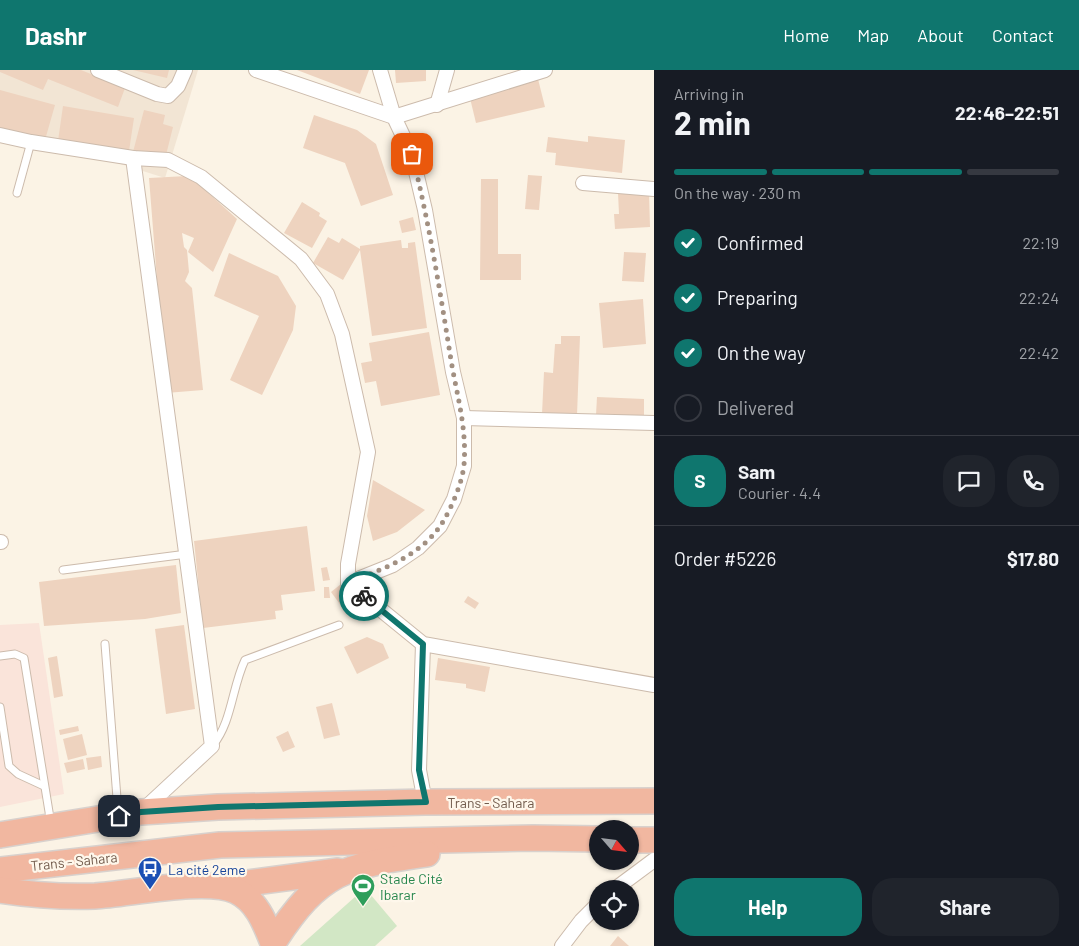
<!DOCTYPE html>
<html lang="en">
<head>
<meta charset="utf-8">
<style>
	:root { --surface:#171b24; --page:#20242c; --text:#f1f3f6; --muted:#9ea1a6; --line:#363941; --accent:#0f766e }
	body { margin:0; font-family:Barlow,sans-serif; background:var(--page); color:var(--text); height:100vh; display:flex; flex-direction:column; font-size:19px; white-space:nowrap }
	* { box-sizing:border-box; margin:0 }
	p { font-size:16px; color:var(--muted) }
	.icon { flex:none; width:28px; height:28px; fill:none; stroke:currentColor; stroke-width:2; stroke-linecap:round; stroke-linejoin:round }
	.map { position:relative; flex:1; overflow:hidden }
	.details { display:flex; flex-direction:column; background:var(--surface); width:425px }
	.details>* { flex:none }
	.needle { width:32px; rotate:118deg }
	.fabs { position:absolute; left:589px; top:750px; display:grid; gap:10px }
	.fabs a { display:grid; place-items:center; width:50px; height:50px; border-radius:50%; background:var(--surface); box-shadow:0 1px 4px #0004; font-size:25px }
	.pin { position:absolute; display:grid; place-items:center; width:42px; height:42px; color:#fff; margin:-21px; border-radius:10px; box-shadow:0 2px 8px #0006 }
	.courier { position:absolute; display:grid; place-items:center; width:50px; height:50px; margin:-25px; border:4px solid #0f766e; border-radius:50%; background:#fff; color:#222; box-shadow:0 1px 6px #0007 }
	.head em { font-style:normal; font-weight:700 }
	.head div { display:flex; flex-direction:column-reverse }
	.head { display:flex; align-items:center; justify-content:space-between; height:85px; padding:0 20px }
	h1 { font-size:32px; font-weight:700; line-height:38px }
	.bar { display:grid; grid-template-columns:repeat(4,1fr); gap:8px 5px; align-content:center; height:60px; padding:0 20px }
	.bar i { height:6px; border-radius:4px; background:var(--line) }
	.bar .on { background:var(--accent) }
	.bar p { grid-column:span 4 }
	.line { display:flex; align-items:center; gap:12px; padding:0 20px; border-top:1px solid var(--line) }
	.line div { flex:1 }
	.round { display:grid; place-items:center; flex:none; width:52px; height:52px; border-radius:20px; background:var(--page) }
	ol { padding:0 20px; list-style:none }
	li { display:flex; align-items:center; gap:15px; height:55px }
	li p { margin-inline-start:auto }
	li .icon { padding:5px; border-radius:50%; background:var(--accent); color:#fff; stroke-width:4 }
	li:last-child { color:var(--muted) }
	li i { width:28px; height:28px; border:2px solid var(--line); border-radius:50% }
	.action { display:flex; gap:10px; margin-top:auto; padding:10px 20px }
	.action a { flex:1; height:58px; border-radius:20px; background:var(--accent); color:#fff; font-size:20px; font-weight:700; line-height:58px; text-align:center }
	.action a+a { background:var(--page); color:var(--text) }
	header { display:flex; align-items:center; gap:30px; box-sizing:border-box; height:70px; padding:0 25px; background:var(--accent); color:#fff }
	header strong { font-size:24px }
	nav { display:flex; gap:28px; margin-inline-start:auto; font-size:18px }
	main { display:flex; flex:1; min-height:0 }
	.map>svg:first-child { display:block }
</style>
</head>
<body>
<header>
<strong>Dashr</strong>
<nav><a>Home</a><a>Map</a><a>About</a><a>Contact</a></nav>
</header>
<main>
<div class="map">
<svg width="654" height="876" viewBox="0 0 654 876">
	<rect width="100%" height="100%" fill="#fbf3e5"/>
	<path fill="#f2e5d4" d="M0 0H198L165 108 0 56Z"/>
	<path fill="#fae4da" d="M39 553 64 724 0 737V555Z"/>
	<path fill="#d2e7c5" d="M365 818 397 856 375 876H300Z"/>
	<g fill="#eed3bf">
		<path d="M0 0H81L125 18 118 37 48 9 43 20 0 2Z"/>
		<path d="M133 0H169L167 8Z"/>
		<path d="M297 0H369L360 24Z"/>
		<path d="M395 0H426V11L396 13Z"/>
		<path d="M538 9 545 37 476 53 469 24Z"/>
		<path d="M0 20 55 35 45 70 0 58Z"/>
		<path d="M63 36 134 48 129 81 58 71Z"/>
		<path d="M144 40 165 45 163 54 173 57 165 89 133 82Z"/>
		<path d="M314 45 357 60 376 74 393 125 361 136 345 93 303 78Z"/>
		<path d="M588 66 625 70 622 103 555 95 556 83 546 82 548 67 588 72Z"/>
		<path d="M528 105 542 106 539 140 525 139Z"/>
		<path d="M187 106 194 110 237 149 213 202 188 182 194 168 182 163 184 177 187 180 189 202 185 211 192 218 203 320 166 323 149 108Z"/>
		<path d="M481 109H498V184H521V210H480Z"/>
		<path d="M649 121 650 157 615 159 614 144H619L618 123Z"/>
		<path d="M302 132 320 143 319 146 327 151 312 178 284 163Z"/>
		<path d="M413 147 416 160 402 163 399 151Z"/>
		<path d="M328 167 339 173 342 168 360 179V176L401 170 402 178H408V173L415 172 427 258 372 266 360 180 343 210 313 193Z"/>
		<path d="M624 182 646 183 644 212 622 211Z"/>
		<path d="M229 183 278 206 296 236 293 260 262 325 230 310 259 246 214 226Z"/>
		<path d="M643 229 646 274 603 278 599 233Z"/>
		<path d="M429 262 440 325 381 336 376 311 365 313 361 293 372 291 369 273Z"/>
		<path d="M561 266H580L577 345 542 344 544 302 553 303 555 274H561Z"/>
		<path d="M597 327 644 329V347L596 345Z"/>
		<path d="M373 410 425 440 397 462 373 471 367 446Z"/>
		<path d="M307 456 315 521 281 525 283 540 275 541 276 549 203 558 194 471Z"/>
		<path d="M176 495 181 543 145 549 44 556 39 512Z"/>
		<path d="M327 497 330 510 323 511 321 498Z"/>
		<path d="M341 514 352 530 342 537 331 522Z"/>
		<path d="M324 517H329L330 528H324Z"/>
		<path d="M468 526 479 533 475 539 464 532Z"/>
		<path d="M184 555 195 639 166 644 155 559Z"/>
		<path d="M367 567 383 574 389 588 357 604 344 577Z"/>
		<path d="M57 586 63 626 54 628 48 588Z"/>
		<path d="M438 588 490 597 485 622 466 618V614L435 610Z"/>
		<path d="M332 633 340 665 324 669 316 637Z"/>
		<path d="M78 656 79 661 60 665 59 660Z"/>
		<path d="M288 661 295 677 283 682 276 667Z"/>
		<path d="M82 664 87 685 68 690 63 669Z"/>
		<path d="M101 686 102 697 88 700 86 688Z"/>
		<path d="M83 689 85 699 67 703 64 693Z"/>
		<path d="M618 866 629 876H610Z"/>
	</g>
	<g fill="none" stroke-linecap="round" stroke-linejoin="round">
		<defs>
			<g id="lane">
				<path d="M17 123 31 72"/>
				<path d="M63 500 187 484"/>
				<path d="M105 574 118 741"/>
				<path d="M0 586 15 584 24 588 51 754"/>
				<path d="M0 637 9 696 18 704 44 716"/>
				<path d="M213 675C232 652 232 617 245 590L339 555"/>
			</g>
			<g id="street">
				<path d="M98 0 157 24 168 26 178 16 185 0"/>
				<path d="M256 0 394 47 545 0"/>
				<path d="M437 35 447 0"/>
				<path d="M0 65 31 72 133 88 168 90 201 107 301 189 327 224 342 264 368 382 348 494V513L423 574 654 615"/>
				<path d="M133 88 212 676 142 741"/>
				<path d="M583 113 654 119"/>
				<path d="M464 348 654 353"/>
				<path d="M0 472H1"/>
				<path d="M348 513 393 495 418 478 440 456 454 429 464 396V348L453 302 425 140 412 85 394 47 380 0"/>
				<path d="M423 574 419 700 425 732"/>
				<path d="M615 819 654 790"/>
				<path d="M562 876 581 851 598 834"/>
			</g>
			<g id="highway">
				<path d="M0 765 141 742 218 737 425 732 654 731"/>
				<path d="M630 770H654"/>
				<path d="M0 800 220 775 533 768 598 769"/>
				<path d="M224 816 338 801"/>
				<path d="M0 820C32 825 63 827 95 826 130 824 207 807 236 821 257 831 265 853 273 873"/>
				<path d="M273 873C320 800 345 796 427 784"/>
			</g>
		</defs>
		<use href="#lane" stroke="#ccbbac" stroke-width="9"/>
		<use href="#street" stroke="#ccbbac" stroke-width="16"/>
		<use href="#highway" stroke="#d8d1cd" stroke-width="28"/>
		<use href="#lane" stroke="#fff" stroke-width="7"/>
		<use href="#street" stroke="#fff" stroke-width="14"/>
		<use href="#highway" stroke="#f1b7a0" stroke-width="25"/>
	</g>
	<g fill="none" stroke-linecap="round" stroke-linejoin="round">
		<path stroke="#a29082" stroke-width="5" stroke-dasharray="0 9" d="M364 526 348 513C382 499 419 487 441 455 451 439 462 414 464 395 467 358 457 326 451 290 440 221 429 152 412 84"/>
		<path stroke="#0f766e" stroke-width="6" d="M119 746 141 742 218 737 426 732 419 700 423 574 364 526"/>
	</g>
	<defs>
		<symbol id="bus-pin" viewBox="-11 -11 22 30"><path d="M0 17L-7.5 6A9.5 9.5 0 1 1 7.5 6Z" fill="#1a4fb4" stroke="#fef7eb"/><path d="M-5-6H5V4H4V6H2V4H-2V6H-4V4H-5ZM-3.5-4V0h7V-4ZM-3.5 1.2v1.5H-2V1.2ZM2 1.2v1.5H3.5V1.2Z" fill="#fff"/></symbol>
		<symbol id="stadium-pin" viewBox="-11 -11 22 30"><path d="M0 17L-7.5 6A9.5 9.5 0 1 1 7.5 6Z" fill="#2e9e5b" stroke="#fef7eb"/><path d="M0-5a6.5 5 0 1 0 0 10a6.5 5 0 1 0 0-10ZM-3.5-1.8h7v3.6h-7Z" fill="#fff"/></symbol>
	</defs>
	<g fill-rule="evenodd">
		<use href="#bus-pin" x="136" y="785" width="28" height="38"/>
		<use href="#stadium-pin" x="349" y="802" width="28" height="38"/>
	</g>
	<g text-anchor="middle" dominant-baseline="central" stroke-width="4.5" stroke-linejoin="round" paint-order="stroke">
		<g font-size="14" fill="#725b4c" stroke="#fef7eb">
			<text x="491" y="732">Trans - Sahara</text>
			<text transform="translate(74 791) rotate(-6)">Trans - Sahara</text>
		</g>
		<g font-size="14" fill="#164399" stroke="#fef7eb" text-anchor="start">
			<text x="168" y="799">La cité 2eme</text>
		</g>
		<g font-size="14" fill="#27864d" stroke="#fef7eb" text-anchor="start">
			<text x="380" y="808">Stade Cité<tspan x="380" dy="16">Ibarar</tspan></text>
		</g>
	</g>
</svg>
<div class="fabs">
<a><svg class="needle" viewBox="-14 -14 28 28"><path d="M0-13l5 13h-10z" fill="#e53935"/><path d="M0 13l5-13h-10z" fill="#9ea1a6"/></svg></a>
<a><svg class="icon" aria-label="locate" viewBox="0 0 24 24"><circle cx="12" cy="12" r="6"/><path d="M12 2v4M12 18v4M2 12h4M18 12h4"/></svg></a>
</div>
<div class="pin" style="left:412px;top:84px;background:#ea580c"><svg class="icon" aria-label="bag" viewBox="0 0 24 24"><path d="M5 8h14l-1 12H6zM9 8a3 3 0 0 1 6 0"/></svg></div>
<div class="pin" style="left:119px;top:746px;background:#1f2937"><svg class="icon" aria-label="home" viewBox="0 0 24 24"><path d="M3 11l9-7 9 7M6 9v11h12V9"/></svg></div>
<div class="courier" style="left:364px;top:526px"><svg class="icon" aria-label="bike" viewBox="0 0 24 24"><circle cx="6" cy="16" r="4"/><circle cx="18" cy="16" r="4"/><path d="M6 16l4-8h5l3 8M10 8l3 8H6M13 5h3"/></svg></div>
</div>
<section class="details">
<div class="head"><div><h1>2 min</h1><p>Arriving in</p></div><em>22:46–22:51</em></div>
<div class="bar"><i class="on"></i><i class="on"></i><i class="on"></i><i></i><p>On the way · 230 m</p></div>
<ol>
<li><svg class="icon" aria-label="check" viewBox="0 0 24 24"><path d="M5 12l5 5 9-10"/></svg>Confirmed<p>22:19</p></li>
<li><svg class="icon" aria-label="check" viewBox="0 0 24 24"><path d="M5 12l5 5 9-10"/></svg>Preparing<p>22:24</p></li>
<li><svg class="icon" aria-label="check" viewBox="0 0 24 24"><path d="M5 12l5 5 9-10"/></svg>On the way<p>22:42</p></li>
<li><i></i>Delivered</li>
</ol>
<div class="line" style="height:90px"><b class="round" style="background:var(--accent);color:#fff">S</b><div><b>Sam</b><p>Courier · 4.4</p></div><a class="round"><svg class="icon" aria-label="chat" viewBox="0 0 24 24"><path d="M4 5h16v11H9l-5 4z"/></svg></a><a class="round"><svg class="icon" aria-label="phone" viewBox="0 0 24 24"><path d="M5 4h4l2 5-3 2q2 4 5 5l2-3 5 2v4C11 20 4 13 5 4z"/></svg></a></div>
<div class="line" style="height:65px"><div>Order #5226</div><b>$17.80</b></div>
<div class="action"><a>Help</a><a>Share</a></div>
</section>
</main>
</body>
</html>
